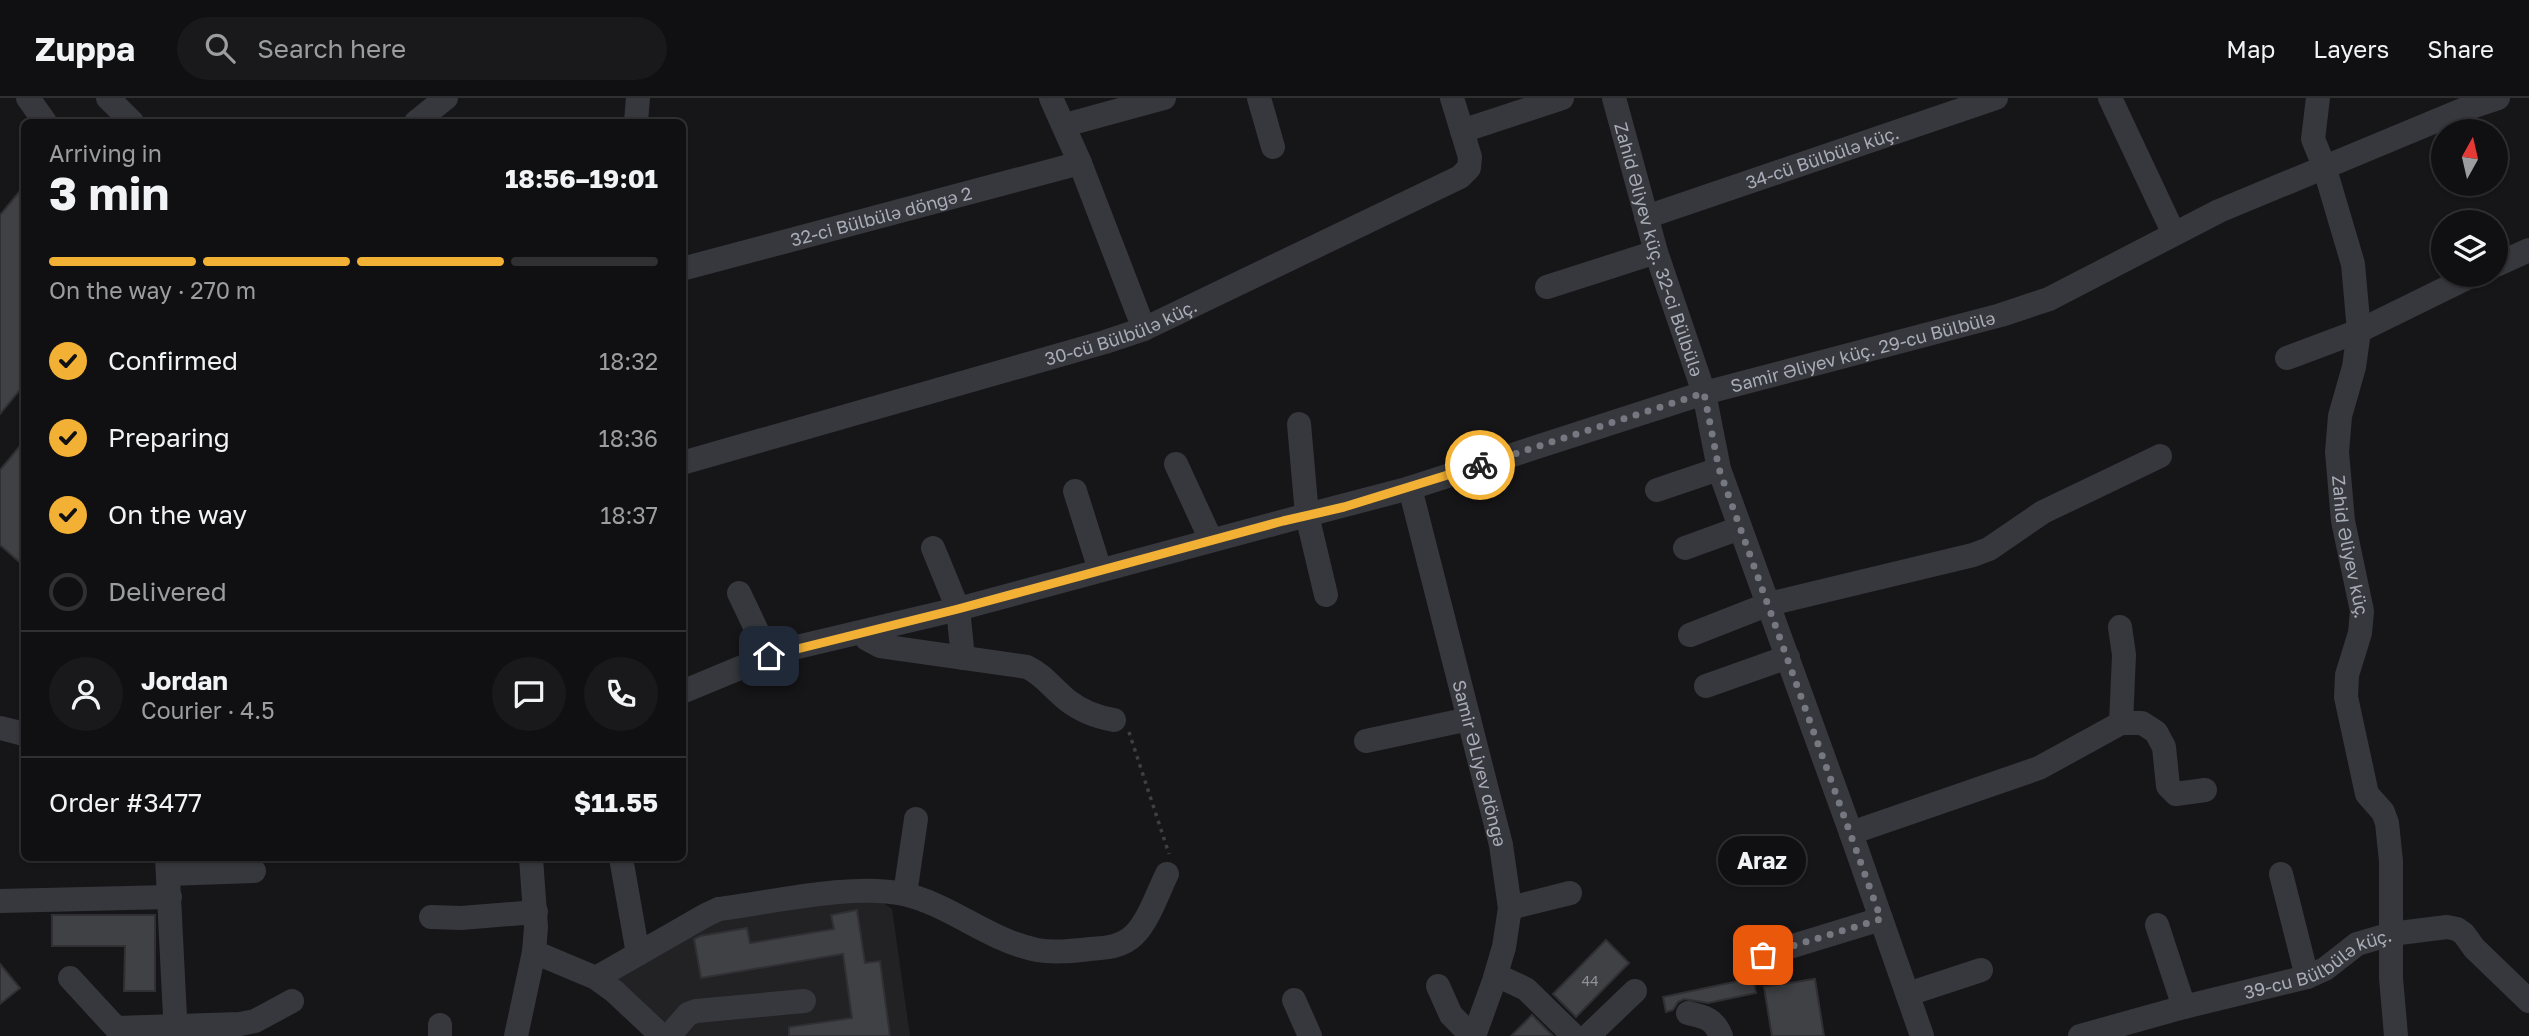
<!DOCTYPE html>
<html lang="en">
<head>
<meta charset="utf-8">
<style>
	:root { --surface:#101012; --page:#19191b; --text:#f1f3f6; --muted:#9c9d9f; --line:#303032; --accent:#f2b134 }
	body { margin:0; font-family:"Golos Text",sans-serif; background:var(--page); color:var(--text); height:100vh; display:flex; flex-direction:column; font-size:26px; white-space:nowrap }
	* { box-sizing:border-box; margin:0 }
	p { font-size:23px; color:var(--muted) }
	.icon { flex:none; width:38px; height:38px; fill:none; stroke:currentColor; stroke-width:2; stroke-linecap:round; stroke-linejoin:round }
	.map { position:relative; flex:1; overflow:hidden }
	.drawer { position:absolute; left:21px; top:21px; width:665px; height:742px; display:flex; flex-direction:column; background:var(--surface); border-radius:10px; box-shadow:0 2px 5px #0004,0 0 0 2px var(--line) }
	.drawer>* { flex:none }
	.needle { width:46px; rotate:8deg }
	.buttons { position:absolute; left:2431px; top:21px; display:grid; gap:14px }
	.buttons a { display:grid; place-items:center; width:77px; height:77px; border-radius:50%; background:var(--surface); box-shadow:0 2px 5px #0004,0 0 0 2px var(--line); font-size:35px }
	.pin { position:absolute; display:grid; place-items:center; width:60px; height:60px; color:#fff; margin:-30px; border-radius:14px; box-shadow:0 4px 10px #0006 }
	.courier { position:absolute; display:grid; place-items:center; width:70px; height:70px; margin:-35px; border:5px solid #f2b134; border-radius:50%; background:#fff; color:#222; box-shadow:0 2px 9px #0007 }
	.bubble { position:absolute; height:49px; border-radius:24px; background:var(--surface); box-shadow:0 2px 5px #0004,0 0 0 2px var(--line); font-size:23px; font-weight:700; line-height:49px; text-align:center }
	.head em { font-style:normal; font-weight:700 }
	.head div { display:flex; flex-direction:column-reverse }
	.head { display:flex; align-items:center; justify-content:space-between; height:119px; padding:0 28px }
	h1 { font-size:46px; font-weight:700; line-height:52px }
	.bar { display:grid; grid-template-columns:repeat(4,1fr); gap:10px 7px; align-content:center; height:84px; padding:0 28px }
	.bar i { height:9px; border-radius:5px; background:var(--line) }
	.bar .current { background:var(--accent) }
	.bar p { grid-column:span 4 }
	.line { display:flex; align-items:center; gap:18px; padding:0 28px; border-top:2px solid var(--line) }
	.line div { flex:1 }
	.round { display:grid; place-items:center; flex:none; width:74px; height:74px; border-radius:37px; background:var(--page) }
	ol { padding:0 28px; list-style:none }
	li { display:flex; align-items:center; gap:21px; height:77px }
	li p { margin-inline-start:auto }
	li .icon { padding:7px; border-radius:50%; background:var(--accent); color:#111; stroke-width:4 }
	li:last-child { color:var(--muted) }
	li i { width:38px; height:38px; border:4px solid var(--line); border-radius:50% }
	header { display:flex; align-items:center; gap:42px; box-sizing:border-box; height:98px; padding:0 35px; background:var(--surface); border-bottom:2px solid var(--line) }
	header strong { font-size:33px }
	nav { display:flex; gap:38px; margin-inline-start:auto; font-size:24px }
	.search { width:490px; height:63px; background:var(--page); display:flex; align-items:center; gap:18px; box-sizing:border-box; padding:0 24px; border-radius:38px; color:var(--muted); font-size:26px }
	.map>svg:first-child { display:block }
</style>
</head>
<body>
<header>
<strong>Zuppa</strong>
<div class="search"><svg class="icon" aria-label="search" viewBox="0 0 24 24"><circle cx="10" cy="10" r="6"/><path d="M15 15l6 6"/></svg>Search here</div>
<nav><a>Map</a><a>Layers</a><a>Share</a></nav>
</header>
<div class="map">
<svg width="2529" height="938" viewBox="0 0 2529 938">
	<rect width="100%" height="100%" fill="#161618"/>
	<path fill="#222225" d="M875 799 892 811 910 938H680L615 878 713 822Z"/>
	<g fill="#404145" stroke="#303034" stroke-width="2">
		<path d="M24 88V287L0 316V117Z"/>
		<path d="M24 343V468L0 447V372Z"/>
		<path d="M857 812 865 865 880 863 890 938H789V929L852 920 843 856 701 880 694 841 700 838 747 830 750 845 834 831 831 817Z"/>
		<path d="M52 817H155V893H124L125 848H52Z"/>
		<path d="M1606 842 1629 865 1576 919 1553 896Z"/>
		<path d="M0 866 20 890 0 906Z"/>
		<path d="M1753 880 1756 895 1708 905 1684 901 1678 904 1673 912 1666 914 1663 899Z"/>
		<path d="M1815 881 1824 938H1772L1764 889Z"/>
		<path d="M1532 917 1553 938H1511Z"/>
	</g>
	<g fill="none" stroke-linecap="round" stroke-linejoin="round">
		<path stroke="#3d3f44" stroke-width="3.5" stroke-dasharray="3.5 5" stroke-linecap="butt" d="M1129 634 1169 756"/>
		<g stroke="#37383d" stroke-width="24">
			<path d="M28 0 45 24"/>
			<path d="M108 0 132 24"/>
			<path d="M1051 0 1080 65 1144 231"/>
			<path d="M1259 0 1273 49"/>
			<path id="s1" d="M1614 0 1656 154 1704 295 1719 371 1851 735 1922 938"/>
			<path d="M2110 0 2174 136"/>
			<path id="s2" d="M2318 0 2313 41 2324 68 2353 166 2359 233 2354 269 2340 318 2337 354 2343 423 2362 513 2360 535 2347 577 2346 599 2367 696 2383 714 2387 725 2391 763V880L2396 938"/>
			<path d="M416 24 446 0"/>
			<path d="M636 24 638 0"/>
			<path d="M1065 27 1164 0"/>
			<path d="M1462 33 1562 0"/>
			<path id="s3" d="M1646 119 1996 0"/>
			<path d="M2496 167 2529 152"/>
			<path id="s4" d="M682 171 1080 65"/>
			<path d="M1547 189 1656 154"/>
			<path d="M2287 260 2359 233 2473 177"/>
			<path d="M1299 326 1307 417 1326 497"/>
			<path id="s5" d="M682 365 1105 244 1144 231 1460 79 1469 70 1470 59 1452 0"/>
			<path d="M1176 366 1211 442"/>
			<path id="s6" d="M1410 390 1501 747 1510 810 1504 849 1494 883 1474 938"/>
			<path d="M1657 392 1719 371"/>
			<path d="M1075 393 1100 472"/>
			<path d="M933 450 958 511 963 560"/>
			<path d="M1685 450 1740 430"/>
			<path d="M739 495 769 558"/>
			<path d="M2120 529 2124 557 2121 625"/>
			<path d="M868 534 867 541 880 548 1027 569C1044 577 1052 590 1067 602 1081 613 1096 619 1114 622"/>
			<path d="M1690 537 1769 506 1973 457 1989 451 2043 414 2160 358"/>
			<path d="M1706 588 1788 559"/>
			<path id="s7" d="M682 594 769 558 793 550 958 511 1307 417 1410 390 1704 295 2001 217 2049 201 2219 113 2462 12 2498 0"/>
			<path d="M0 630 24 636"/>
			<path d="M1366 643 1469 621"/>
			<path d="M1851 735 2039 670 2121 625H2142L2156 634 2164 649 2168 688 2176 696 2205 692"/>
			<path d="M167 760 176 938"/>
			<path d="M621 760 638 856"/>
			<path d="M168 776 254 773"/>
			<path d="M2281 776 2307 879"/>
			<path d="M905 796 916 721"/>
			<path d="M0 803 170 799"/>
			<path d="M1510 810 1570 795"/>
			<path d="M431 819 461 820 536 814"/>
			<path d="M2157 827 2184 909"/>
			<path d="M534 854 596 880 614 893 662 938"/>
			<path d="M1763 857 1881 821"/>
			<path d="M1496 877 1526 891 1574 938"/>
			<path d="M70 880 116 930 240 926 255 923 292 903"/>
			<path d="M596 880 706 817 719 811C773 804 852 785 904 796 951 807 990 843 1037 852 1054 855 1072 853 1090 851 1106 850 1122 849 1134 837 1148 824 1158 794 1167 776"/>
			<path d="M1438 888 1451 917 1472 938"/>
			<path d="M1908 896 1981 872"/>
			<path d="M1294 902 1310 938"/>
			<path d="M1688 915C1706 919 1714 921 1721 938"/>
			<path d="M440 927V938"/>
			<path d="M516 938 534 854 536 829 531 760"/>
			<path d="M669 938 688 916 696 913 804 903"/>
			<path d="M1588 938 1635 893"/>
			<path id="s8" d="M2080 938 2184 909 2307 879 2325 871 2357 846 2391 836 2447 829 2457 831 2464 836 2474 850 2529 903"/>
		</g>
	</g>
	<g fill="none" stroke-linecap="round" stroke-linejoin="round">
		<path stroke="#757880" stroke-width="7" stroke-dasharray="0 12.6" d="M1480 367 1704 295 1719 371 1881 821 1763 857"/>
		<path stroke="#f2b134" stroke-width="9" d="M769 558 958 511 1283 423 1344 409 1480 367"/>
	</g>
	<g text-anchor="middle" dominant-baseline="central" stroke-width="6" stroke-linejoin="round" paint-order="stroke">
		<g font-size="14" fill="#8e929b">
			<text x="1590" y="882">44</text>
		</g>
		<g font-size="18" fill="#a8adb8" stroke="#111113">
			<text stroke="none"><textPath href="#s3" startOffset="186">34-cü Bülbülə küç.</textPath></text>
			<text stroke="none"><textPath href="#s4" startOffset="206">32-ci Bülbülə döngə 2</textPath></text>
			<text stroke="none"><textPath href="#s1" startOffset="158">Zahid Əliyev küç. 32-ci Bülbülə</textPath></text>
			<text stroke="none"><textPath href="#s5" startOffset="458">30-cü Bülbülə küç.</textPath></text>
			<text stroke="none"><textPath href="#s7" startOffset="1230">Samir Əliyev küç. 29-cu Bülbülə</textPath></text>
			<text stroke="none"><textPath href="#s2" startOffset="460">Zahid Əliyev küç.</textPath></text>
			<text stroke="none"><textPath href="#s6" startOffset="284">Samir ƏLiyev döngə</textPath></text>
			<text stroke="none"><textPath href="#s8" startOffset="250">39-cu Bülbülə küç.</textPath></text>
		</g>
	</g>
</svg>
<div class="buttons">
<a><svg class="needle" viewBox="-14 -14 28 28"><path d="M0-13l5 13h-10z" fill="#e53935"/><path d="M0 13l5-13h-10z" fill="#9c9d9f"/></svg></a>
<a><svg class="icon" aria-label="layers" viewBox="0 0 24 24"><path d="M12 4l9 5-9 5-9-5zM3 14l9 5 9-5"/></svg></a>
</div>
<div class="pin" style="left:1763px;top:857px;background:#ea580c"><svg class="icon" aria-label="bag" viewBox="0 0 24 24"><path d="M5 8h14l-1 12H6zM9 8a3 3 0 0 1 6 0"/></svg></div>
<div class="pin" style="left:769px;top:558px;background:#1f2937"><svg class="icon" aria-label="home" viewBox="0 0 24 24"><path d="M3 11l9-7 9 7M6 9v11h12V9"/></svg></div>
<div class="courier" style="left:1480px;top:367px"><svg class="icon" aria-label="bike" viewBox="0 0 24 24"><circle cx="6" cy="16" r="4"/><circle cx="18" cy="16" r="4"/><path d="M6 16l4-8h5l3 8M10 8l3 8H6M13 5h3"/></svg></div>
<div class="bubble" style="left:1718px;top:738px;width:88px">Araz</div>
<section class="drawer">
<div class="head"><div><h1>3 min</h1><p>Arriving in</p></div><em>18:56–19:01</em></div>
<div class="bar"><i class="current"></i><i class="current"></i><i class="current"></i><i></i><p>On the way · 270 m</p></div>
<ol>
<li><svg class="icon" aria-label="check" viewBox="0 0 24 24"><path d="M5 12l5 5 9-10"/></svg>Confirmed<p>18:32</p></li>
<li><svg class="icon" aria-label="check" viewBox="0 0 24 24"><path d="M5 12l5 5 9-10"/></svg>Preparing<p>18:36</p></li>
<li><svg class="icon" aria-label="check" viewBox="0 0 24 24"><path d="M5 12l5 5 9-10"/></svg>On the way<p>18:37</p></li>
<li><i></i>Delivered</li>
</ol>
<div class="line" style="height:126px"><a class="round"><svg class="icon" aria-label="person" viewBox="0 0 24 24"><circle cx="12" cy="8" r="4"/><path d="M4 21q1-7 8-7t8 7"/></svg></a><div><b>Jordan</b><p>Courier · 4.5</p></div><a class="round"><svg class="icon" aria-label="chat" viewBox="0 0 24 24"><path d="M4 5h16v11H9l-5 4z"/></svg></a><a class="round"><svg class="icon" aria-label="phone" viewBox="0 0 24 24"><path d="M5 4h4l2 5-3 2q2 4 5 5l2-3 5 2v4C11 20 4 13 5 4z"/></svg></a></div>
<div class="line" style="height:91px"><div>Order #3477</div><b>$11.55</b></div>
</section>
</div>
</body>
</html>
